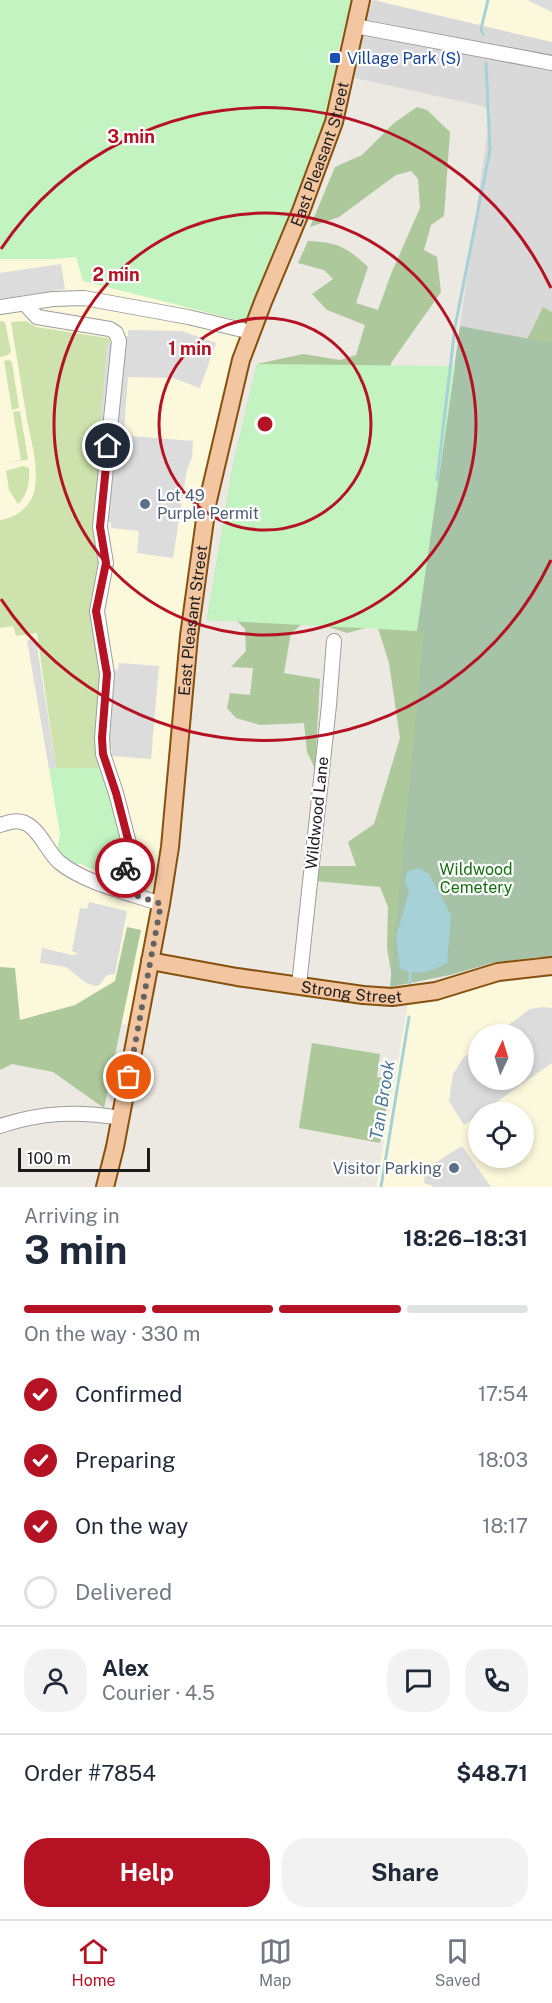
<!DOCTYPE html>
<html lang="en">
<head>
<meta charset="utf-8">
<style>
	:root { --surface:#fff; --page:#f2f2f3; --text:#1f2937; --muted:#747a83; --line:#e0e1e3; --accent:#b51224 }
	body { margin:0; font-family:"Public Sans",sans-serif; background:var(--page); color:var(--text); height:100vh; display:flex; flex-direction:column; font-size:22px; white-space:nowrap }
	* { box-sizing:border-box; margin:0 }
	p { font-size:20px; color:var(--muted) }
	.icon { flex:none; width:33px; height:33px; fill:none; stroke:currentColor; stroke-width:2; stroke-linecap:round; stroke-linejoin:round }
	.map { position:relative; height:1187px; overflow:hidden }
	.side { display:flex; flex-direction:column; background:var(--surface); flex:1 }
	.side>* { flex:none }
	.needle { width:39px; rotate:4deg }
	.buttons { position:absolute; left:468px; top:1024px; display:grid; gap:12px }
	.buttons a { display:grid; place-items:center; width:66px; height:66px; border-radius:50%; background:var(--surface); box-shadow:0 3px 9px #0003; font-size:30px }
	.scale { position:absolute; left:18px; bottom:15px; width:132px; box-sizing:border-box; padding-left:6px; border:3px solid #1c1c1c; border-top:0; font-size:16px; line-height:21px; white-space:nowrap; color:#1c1c1c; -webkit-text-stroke:4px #fff; paint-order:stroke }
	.pin { position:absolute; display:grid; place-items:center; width:51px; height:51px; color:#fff; margin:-26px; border:3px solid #fff; border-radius:50%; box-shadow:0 2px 6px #0007 }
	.courier { position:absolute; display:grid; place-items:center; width:60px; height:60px; margin:-30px; border:4px solid #b51224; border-radius:50%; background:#fff; color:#222; box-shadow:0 2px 8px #0007 }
	.summary em { font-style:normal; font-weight:700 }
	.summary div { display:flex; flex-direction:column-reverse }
	.summary { display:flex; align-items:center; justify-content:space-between; height:102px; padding:0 24px }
	h1 { font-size:39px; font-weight:700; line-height:45px }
	.bar { display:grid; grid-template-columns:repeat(4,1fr); gap:9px 6px; align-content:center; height:72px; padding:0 24px }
	.bar i { height:8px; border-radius:4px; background:var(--line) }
	.bar .selected { background:var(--accent) }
	.bar p { grid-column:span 4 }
	.line { display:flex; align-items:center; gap:15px; padding:0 24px; border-top:2px solid var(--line) }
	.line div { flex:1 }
	.round { display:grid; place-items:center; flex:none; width:63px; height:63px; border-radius:24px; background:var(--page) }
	ol { padding:0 24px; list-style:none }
	li { display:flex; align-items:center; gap:18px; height:66px }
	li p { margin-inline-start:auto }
	li .icon { padding:6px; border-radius:50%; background:var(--accent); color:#fff; stroke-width:4 }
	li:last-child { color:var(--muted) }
	li i { width:33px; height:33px; border:3px solid var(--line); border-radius:50% }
	.button { display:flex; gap:12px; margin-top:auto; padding:12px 24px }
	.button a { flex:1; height:69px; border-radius:24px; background:var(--accent); color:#fff; font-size:24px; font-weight:700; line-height:69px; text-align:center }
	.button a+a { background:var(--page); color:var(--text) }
	.menu { display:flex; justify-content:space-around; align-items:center; height:84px; border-top:2px solid var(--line); background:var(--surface); font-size:16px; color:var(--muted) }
	.menu a { display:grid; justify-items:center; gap:3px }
	.menu .selected { color:var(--accent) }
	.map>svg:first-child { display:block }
</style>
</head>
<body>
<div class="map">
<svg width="552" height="1187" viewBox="0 0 552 1187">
	<rect width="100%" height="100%" fill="#ece8e2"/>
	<path fill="#dad9d9" d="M373 0 552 42V343L460 326 491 108 351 77 359 43Z"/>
	<g fill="#fbf8dc" fill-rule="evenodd">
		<path d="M0 0 350 17 345 25 338 52 339 68 239 340 208 470 159 875 131 1023 10 1048 0 1073Z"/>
		<path d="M378 0H552V42L378 1Z"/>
		<path d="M535 977H552V1187H376L408 1004 442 993ZM478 1035H524V1080H478ZM478 1113H524V1158H478Z"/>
	</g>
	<g fill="#cde2ac">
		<path d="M0 321 5 322 11 352 8 355 0 357Z"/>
		<path d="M26 321 36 327 107 338 110 340V343H107L102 566 103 768H56L37 633 16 636 13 626 0 628V520C15 518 30 508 34 492 40 467 30 438 26 414 21 383 16 353 11 322Z"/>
		<path d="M9 360 12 362 19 408 12 410 4 361Z"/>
		<path d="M20 411 28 459 26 460 5 463 21 460 13 412Z"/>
		<path d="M23 466 29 468C30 482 28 494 18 504L9 490 6 471Z"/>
	</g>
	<g fill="#adc89b">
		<path d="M417 107 427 110 450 132 444 216 431 225 424 250 437 257 441 292 391 363V378L403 405 525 344 543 307 552 312V712L520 955 393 984 387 948 388 907 380 887 316 881 320 866H356L348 842 374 824 400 738 389 663 377 625 347 633 307 620 291 633 284 673 320 679 315 769 307 752 304 723 260 725 236 718 227 708 230 693 250 695 253 668 231 667 246 651 245 629 237 621 207 620 233 465 257 364 303 354 340 360 356 355 365 325 327 310 312 294 333 279 324 270 298 263 308 241C337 242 347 247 368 267L356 303 378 310 391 274 420 208 418 179 411 171 396 175 339 217 310 227 335 167 362 155 394 123Z"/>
		<path d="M127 927 141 930 104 1108 53 1072 12 1064 0 1070V967L15 968 20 1020 75 1005 115 981Z"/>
		<path d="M312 1043 380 1054 377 1077 391 1079 380 1143 299 1128Z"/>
	</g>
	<path fill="#a6c3a7" d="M460 326 552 343V957H538L492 963 450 975 390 987 424 632 417 631Z"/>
	<g fill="#c4f3c2">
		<path d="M0 0H353L350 17 345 25 338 52 339 68 323 131 245 322 83 281 76 257 55 259H0Z"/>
		<path d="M257 364 455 366 417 631 207 620 233 465Z"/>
		<path d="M56 768H103L126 846 116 879 108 881 103 875 81 864C71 867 63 858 57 851L60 834 49 769Z"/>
	</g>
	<g fill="#dcdcdc">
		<path d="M527 0H552V12Z"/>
		<path d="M61 264 65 289 0 299V273Z"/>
		<path d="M128 330 182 331 216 343 200 388 173 378 128 377 124 431 100 430 107 343H114V338L128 336Z"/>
		<path d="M118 435 193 441 192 458 187 469 173 558 137 553 139 531 111 528V522H107Z"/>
		<path d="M36 639 56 768 49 769 27 640Z"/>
		<path d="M119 663 159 666 151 759 111 756 112 749H109L115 670H118Z"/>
		<path d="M89 902 127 911 115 974 107 975 99 985 95 986 86 983 66 967 40 963 42 948 72 955 79 954 72 951 80 908 87 909Z"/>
		<path d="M543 1007 552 1008V1063L481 1113H478V1115L464 1125 449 1101 453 1074 463 1058 478 1047V1080H524V1035H495L530 1009Z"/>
		<path d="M462 1146 491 1187H435L424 1183 425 1169H431L430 1166Z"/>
	</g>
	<path fill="#a6d1d6" d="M419 868 429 874 451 915 447 963C431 972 418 976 400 969L396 937 409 892 405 880 408 871Z"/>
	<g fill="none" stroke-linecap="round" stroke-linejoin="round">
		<g stroke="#a6d1d6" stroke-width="3">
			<path d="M483 34 481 29 488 0"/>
			<path d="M437 480 455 327 490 150 486 63"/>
			<path d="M410 984V973"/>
			<path d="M381 1187 409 1017"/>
		</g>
		<defs>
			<g id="minor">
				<path d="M355 26 552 63"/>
				<path d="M25 304 37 317 110 329 116 333 119 341 100 527 106 563 97 611 107 674 102 738 103 754 116 793 130 847 118 889"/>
				<path d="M0 307 53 299 84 298 188 317 251 332"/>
				<path d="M0 825C9 822 18 819 27 824 41 832 47 851 59 862 84 883 130 893 161 904"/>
				<path d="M299 985 329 705 334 641"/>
				<path d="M0 1126C42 1112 77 1111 121 1118"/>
			</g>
			<g id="major">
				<path id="s1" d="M150 961 237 977 363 995 392 997 436 991 498 972 552 966"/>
				<path id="s2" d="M105 1187 115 1147 161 904 170 847 189 636 207 505 241 360 263 302 301 211 334 122 361 0"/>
			</g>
		</defs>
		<use href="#minor" stroke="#9d9d9d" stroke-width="16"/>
		<use href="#major" stroke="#86510e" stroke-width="20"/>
		<use href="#minor" stroke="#fff" stroke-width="14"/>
		<use href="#major" stroke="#f2c6a1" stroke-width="16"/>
	</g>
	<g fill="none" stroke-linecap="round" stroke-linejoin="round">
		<path stroke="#656361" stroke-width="6" stroke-dasharray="0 10.8" d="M125 868 118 889 161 904 129 1077"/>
		<path stroke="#b51224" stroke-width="8" d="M108 446 100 527 106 563 96 611 107 674 102 738 103 754 116 793 130 847 125 868"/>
	</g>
	<g fill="none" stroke="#b51224" stroke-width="3">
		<circle cx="265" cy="424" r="106"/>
		<circle cx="265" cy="424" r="211"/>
		<path d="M551 560A317 317 0 0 1 1 599M1 249A317 317 0 0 1 551 288"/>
	</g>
	<rect fill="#1a4fb4" stroke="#fff" stroke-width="2" x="329" y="52" width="12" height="12" rx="3"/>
	<g fill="#5c6f8a" stroke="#fff" stroke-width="2">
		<circle cx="145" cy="504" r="6"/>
		<circle cx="454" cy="1168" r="6"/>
	</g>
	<g text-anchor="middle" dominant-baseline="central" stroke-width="4.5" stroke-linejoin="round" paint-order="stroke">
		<g font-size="16" fill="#164399" stroke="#fff" text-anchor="start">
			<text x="347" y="58">Village Park (S)</text>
		</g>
		<g font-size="16" fill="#1c1c1c" stroke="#fff">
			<text stroke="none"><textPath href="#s2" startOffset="1060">East Pleasant Street</textPath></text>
			<text stroke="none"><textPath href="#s2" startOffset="574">East Pleasant Street</textPath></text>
			<text transform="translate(317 813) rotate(-84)">Wildwood Lane</text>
			<text stroke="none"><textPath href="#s1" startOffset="204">Strong Street</textPath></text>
		</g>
		<g font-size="16" fill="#4e5e75" stroke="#fff" text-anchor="start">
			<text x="157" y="495">Lot 49<tspan x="157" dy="18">Purple Permit</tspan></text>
			<text x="442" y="1168" text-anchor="end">Visitor Parking</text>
		</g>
		<g font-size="16" fill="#186f15" stroke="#fff">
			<text x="476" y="869">Wildwood<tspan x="476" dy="18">Cemetery</tspan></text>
		</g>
		<g font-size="18" font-style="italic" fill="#4c7894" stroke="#fff">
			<text transform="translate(382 1100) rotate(-81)">Tan Brook</text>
		</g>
	</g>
	<circle cx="265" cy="424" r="9" fill="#b51224" stroke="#fff" stroke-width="3"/>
	<g font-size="18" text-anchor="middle" font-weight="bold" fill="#b51224" stroke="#fff" stroke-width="4.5" stroke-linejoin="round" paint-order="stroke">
		<text x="131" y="143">3 min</text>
		<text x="116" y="281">2 min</text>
		<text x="190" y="355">1 min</text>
	</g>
</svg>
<div class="buttons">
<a><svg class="needle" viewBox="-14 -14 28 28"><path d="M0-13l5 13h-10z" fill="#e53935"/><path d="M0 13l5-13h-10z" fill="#747a83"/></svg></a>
<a><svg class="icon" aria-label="locate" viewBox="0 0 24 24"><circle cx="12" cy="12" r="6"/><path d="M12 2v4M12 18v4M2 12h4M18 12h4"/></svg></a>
</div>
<div class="scale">100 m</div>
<div class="pin" style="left:129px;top:1077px;background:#ea580c"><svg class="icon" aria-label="bag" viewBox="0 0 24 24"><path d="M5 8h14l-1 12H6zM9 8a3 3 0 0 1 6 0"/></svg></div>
<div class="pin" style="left:108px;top:446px;background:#1f2937"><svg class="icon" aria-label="home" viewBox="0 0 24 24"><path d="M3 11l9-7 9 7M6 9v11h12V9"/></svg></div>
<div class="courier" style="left:125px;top:868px"><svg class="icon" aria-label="bike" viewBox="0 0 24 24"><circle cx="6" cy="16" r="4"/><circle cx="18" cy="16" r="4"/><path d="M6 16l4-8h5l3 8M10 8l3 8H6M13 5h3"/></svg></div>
</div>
<section class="side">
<div class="summary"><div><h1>3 min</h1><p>Arriving in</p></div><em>18:26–18:31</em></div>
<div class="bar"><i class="selected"></i><i class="selected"></i><i class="selected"></i><i></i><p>On the way · 330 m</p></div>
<ol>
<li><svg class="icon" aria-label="check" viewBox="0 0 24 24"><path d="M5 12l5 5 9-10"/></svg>Confirmed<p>17:54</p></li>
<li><svg class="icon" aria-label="check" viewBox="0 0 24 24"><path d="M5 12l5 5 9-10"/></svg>Preparing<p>18:03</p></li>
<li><svg class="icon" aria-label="check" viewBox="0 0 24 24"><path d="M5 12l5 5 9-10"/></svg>On the way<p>18:17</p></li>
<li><i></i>Delivered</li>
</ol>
<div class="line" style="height:108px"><a class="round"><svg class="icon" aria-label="person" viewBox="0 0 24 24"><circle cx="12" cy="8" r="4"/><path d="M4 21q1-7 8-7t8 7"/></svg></a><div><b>Alex</b><p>Courier · 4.5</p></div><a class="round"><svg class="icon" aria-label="chat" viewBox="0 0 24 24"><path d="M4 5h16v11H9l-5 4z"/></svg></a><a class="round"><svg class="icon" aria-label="phone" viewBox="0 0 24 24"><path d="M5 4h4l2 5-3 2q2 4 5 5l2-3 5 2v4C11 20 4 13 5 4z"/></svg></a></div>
<div class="line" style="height:78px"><div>Order #7854</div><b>$48.71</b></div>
<div class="button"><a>Help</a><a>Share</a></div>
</section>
<nav class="menu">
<a class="selected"><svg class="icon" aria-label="home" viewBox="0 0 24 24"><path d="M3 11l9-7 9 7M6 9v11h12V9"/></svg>Home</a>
<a><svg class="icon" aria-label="map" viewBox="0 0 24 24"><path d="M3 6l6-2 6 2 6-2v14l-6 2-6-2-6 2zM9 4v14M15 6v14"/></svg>Map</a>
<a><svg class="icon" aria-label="saved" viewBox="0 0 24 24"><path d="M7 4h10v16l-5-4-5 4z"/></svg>Saved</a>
</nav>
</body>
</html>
